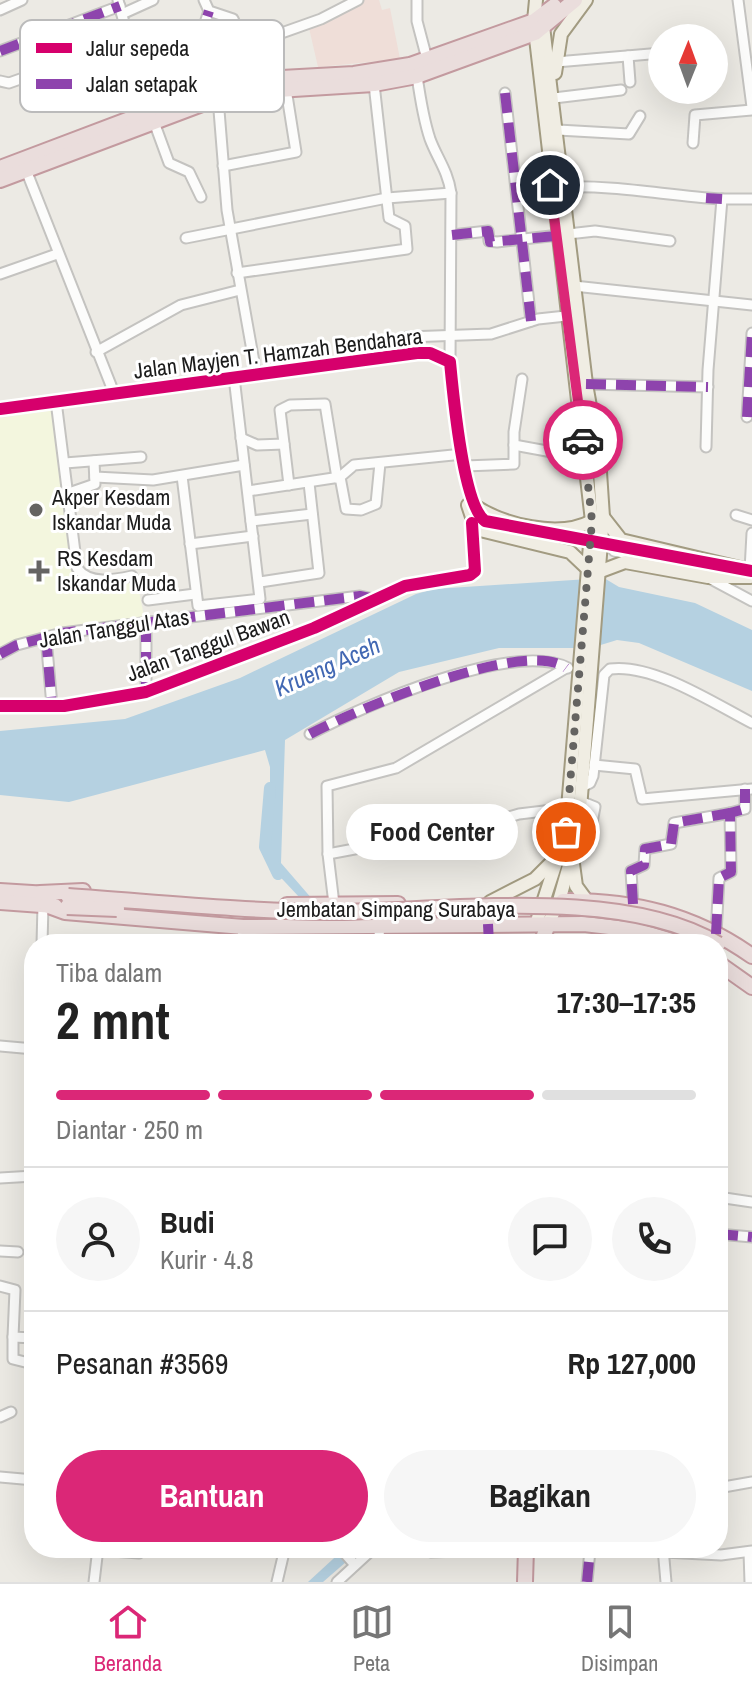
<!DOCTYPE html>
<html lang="id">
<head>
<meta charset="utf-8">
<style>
	:root { --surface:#fff; --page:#f6f6f6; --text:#222; --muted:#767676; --line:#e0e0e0; --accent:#db2777 }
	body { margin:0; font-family:"Archivo Narrow",sans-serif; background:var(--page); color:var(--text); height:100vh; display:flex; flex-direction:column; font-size:30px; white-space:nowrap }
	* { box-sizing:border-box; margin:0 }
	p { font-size:26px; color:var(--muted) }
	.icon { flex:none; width:44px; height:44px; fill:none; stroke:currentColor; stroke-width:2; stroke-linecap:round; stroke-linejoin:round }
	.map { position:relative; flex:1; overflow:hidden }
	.details { position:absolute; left:24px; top:934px; width:704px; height:624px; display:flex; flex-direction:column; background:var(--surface); border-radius:32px; box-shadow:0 8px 32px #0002 }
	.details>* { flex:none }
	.needle { width:52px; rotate:1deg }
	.controls { position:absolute; left:648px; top:24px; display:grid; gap:16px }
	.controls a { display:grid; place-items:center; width:80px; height:80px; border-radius:50%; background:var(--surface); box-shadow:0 8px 32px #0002; font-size:40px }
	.pin { position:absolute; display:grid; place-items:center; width:68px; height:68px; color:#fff; margin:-34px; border:4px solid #fff; border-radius:50%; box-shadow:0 2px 8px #0007 }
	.courier { position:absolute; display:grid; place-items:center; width:80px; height:80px; margin:-40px; border:6px solid #db2777; border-radius:50%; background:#fff; color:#222; box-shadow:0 2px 10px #0007 }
	.bubble { position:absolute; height:56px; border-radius:28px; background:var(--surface); box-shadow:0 8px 32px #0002; font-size:26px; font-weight:800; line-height:56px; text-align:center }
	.head em { font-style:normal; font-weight:800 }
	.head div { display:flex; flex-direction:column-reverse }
	.head { display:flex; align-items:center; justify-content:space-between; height:136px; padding:0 32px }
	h1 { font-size:52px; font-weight:800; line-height:60px }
	.bar { display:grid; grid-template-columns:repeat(4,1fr); gap:12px 8px; align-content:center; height:96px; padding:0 32px }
	.bar i { height:10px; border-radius:6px; background:var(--line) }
	.bar .current { background:var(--accent) }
	.bar p { grid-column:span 4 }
	.line { display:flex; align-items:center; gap:20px; padding:0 32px; border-top:2px solid var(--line) }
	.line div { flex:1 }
	.round { display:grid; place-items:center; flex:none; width:84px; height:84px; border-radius:42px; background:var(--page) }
	.action { display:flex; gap:16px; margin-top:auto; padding:16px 32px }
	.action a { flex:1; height:92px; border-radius:48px; background:var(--accent); color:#fff; font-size:32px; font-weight:800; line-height:92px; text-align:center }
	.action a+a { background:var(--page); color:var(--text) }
	.tabs { display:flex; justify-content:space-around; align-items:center; height:112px; border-top:2px solid var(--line); background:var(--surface); font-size:22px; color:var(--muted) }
	.tabs a { display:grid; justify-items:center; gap:4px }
	.tabs .current { color:var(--accent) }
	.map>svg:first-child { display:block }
</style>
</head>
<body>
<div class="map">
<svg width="752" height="1582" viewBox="0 0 752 1582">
	<rect width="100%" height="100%" fill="#eceae4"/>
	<path fill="#efded8" d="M363 0H379L382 10 390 8 400 59 318 67 309 28Z"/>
	<path fill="#f3f6de" d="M55 410 77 569 113 582 137 581 145 621 0 649V418Z"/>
	<g fill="#b5d1e1">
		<path d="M604 578 619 587 695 603 752 630V691L639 643 617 640 591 648H499L399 672 285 740 281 863 313 900 315 944H307L300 898 270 866V767L265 750 69 802 0 795V731L125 719 240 678 416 594 434 589Z"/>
		<path d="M345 1548H362L323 1582H308Z"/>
	</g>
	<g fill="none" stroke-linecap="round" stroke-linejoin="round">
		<path stroke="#b5d1e1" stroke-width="12" d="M270 788 265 847 278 874"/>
		<path stroke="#c2c1bc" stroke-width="9" stroke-dasharray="9 4.5" stroke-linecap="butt" d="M597 542 615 546"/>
		<defs>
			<g id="minor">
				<path d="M118 0 148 113"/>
				<path d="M204 0 209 11 233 19 245 46 321 19 358 0"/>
				<path d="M417 0V21L427 59"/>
				<path d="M738 0 752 107"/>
				<path d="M0 10 22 0"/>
				<path d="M122 14 153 0"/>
				<path d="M245 46 250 80"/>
				<path d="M0 51 120 6"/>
				<path d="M628 56 630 82"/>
				<path d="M133 60 203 29 209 11"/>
				<path d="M556 62 662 53"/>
				<path d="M417 76C420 97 423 118 430 139 437 158 448 171 451 193L450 362"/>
				<path d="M0 81 9 83 127 41"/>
				<path d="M505 93 531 321"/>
				<path d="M218 98 227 210 256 373"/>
				<path d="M554 98 621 90"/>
				<path d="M154 122 169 163 189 172 201 197"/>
				<path d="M558 130 629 134 640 116"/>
				<path d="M693 143 695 115 752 110"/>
				<path d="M223 166 296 152 286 89"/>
				<path d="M26 170 114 393"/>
				<path d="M564 187C617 185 669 196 722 199"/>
				<path d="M452 235 488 231 489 241 497 242 595 231 670 241"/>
				<path d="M186 238 387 198 451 193"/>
				<path d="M237 273 407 249 405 226 389 218 374 84"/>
				<path d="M0 274 57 254"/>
				<path d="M574 286 752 305"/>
				<path d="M407 337 491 334 538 319 566 316"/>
				<path d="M96 352 181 305 240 290"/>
				<path d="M586 384 708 387"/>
				<path d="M56 401 77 568C89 585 114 580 132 576"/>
				<path d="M0 409 417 353H430L450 362C453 392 462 497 479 516 486 524 499 525 508 527"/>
				<path d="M747 417 752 333"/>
				<path d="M241 438 257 445 284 444"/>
				<path d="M514 445 574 456"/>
				<path d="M706 447 708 370 722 199H752"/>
				<path d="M65 463 141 457"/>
				<path d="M380 463 376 504 361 510 346 509 340 477 354 465 463 454"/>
				<path d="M465 466 514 464V432L522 379"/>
				<path d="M182 476 198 606 260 599 234 377"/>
				<path d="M95 477 153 480 244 465"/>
				<path d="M289 485 280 410 290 405 325 404 337 478"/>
				<path d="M248 491 340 477"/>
				<path d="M69 493 95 484 94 461"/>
				<path d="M736 515 752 520"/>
				<path d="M251 521 312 514"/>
				<path d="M513 533 554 539"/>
				<path d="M546 533 578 539"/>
				<path d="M190 544 253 536"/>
				<path d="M614 551 721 573"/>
				<path d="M750 570 752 533"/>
				<path d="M709 578 752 601"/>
				<path d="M260 582 319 573 309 483"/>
				<path d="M148 600 195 594"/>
				<path d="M146 622V692"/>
				<path d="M46 637 52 706"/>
				<path d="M0 654 17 645 62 633 360 596 374 599"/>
				<path d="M0 706H64L146 692 314 628 405 586 470 575 475 571 472 523"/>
				<path d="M310 734C361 707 515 639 568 668"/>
				<path d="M594 765 635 769 642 799 752 789"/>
				<path d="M582 787 590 783 593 776 604 675 610 669C653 663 715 704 752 723"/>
				<path d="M580 801 595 807 590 833"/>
				<path d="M328 854 482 825 519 814 569 808"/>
				<path d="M334 904 328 854 327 786 396 768 566 668"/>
				<path d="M633 904 631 871 644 865 645 849 671 844 674 823 730 813"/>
				<path d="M488 924 489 944"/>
				<path d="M716 934 719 878 731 872 730 813 745 809V789"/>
				<path d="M42 944 43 905"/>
				<path d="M242 944 243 927"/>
				<path d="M378 944 380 927"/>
				<path d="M0 1046 34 1049"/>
				<path d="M0 1178 34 1176"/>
				<path d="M718 1197 752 1202"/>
				<path d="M718 1234 752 1237"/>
				<path d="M0 1251 18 1252"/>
				<path d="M0 1286 15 1290 13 1337 34 1338"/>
				<path d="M13 1337V1359L33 1364"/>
				<path d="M0 1417 11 1412"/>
				<path d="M0 1477 34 1480"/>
				<path d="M718 1488 752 1482"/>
				<path d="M340 1548 355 1565"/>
				<path d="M416 1548 431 1552 516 1549"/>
				<path d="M663 1548 666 1582"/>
				<path d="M526 1549 621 1548"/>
				<path d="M98 1550 139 1553 145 1548"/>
				<path d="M664 1552 721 1555 752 1551"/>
				<path d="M749 1552 750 1582"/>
				<path d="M94 1582 98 1548"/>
				<path d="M277 1582 285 1548"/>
				<path d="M337 1582 374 1548"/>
				<path d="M587 1582 590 1550"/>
			</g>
			<g id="major">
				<path d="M542 18 586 384 599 457 603 517 578 834 559 901 548 924"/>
				<path d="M555 73 561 34 586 0"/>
				<path d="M468 505 476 529 570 552 589 570"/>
				<path d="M473 505C503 525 559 539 592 521"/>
				<path d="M603 517 621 540 744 569"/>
				<path d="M601 571 625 562 708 577H750"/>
				<path d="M573 864 576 886 587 901"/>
				<path d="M490 902 535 879 556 858"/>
				<path d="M536 924 566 832 592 521 534 21 536 0"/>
			</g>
			<g id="highway">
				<path d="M0 168 209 89 245 80 354 74 410 65 534 21 554 6"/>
				<path d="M0 180 218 98 245 92 374 84 417 76 535 33 575 0"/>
				<path d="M0 891 48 894"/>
				<path d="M40 893 83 891"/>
				<path d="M563 901C634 900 694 915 752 956"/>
				<path d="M0 902 55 906"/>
				<path d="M46 905 65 912 243 927 584 924 635 930 682 944"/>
				<path d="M287 905 398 904"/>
				<path d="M541 944 548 924"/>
				<path d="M718 963 752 987"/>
				<path d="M525 1582 526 1548"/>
			</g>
		</defs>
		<use href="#minor" stroke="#c4c3c0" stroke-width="13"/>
		<use href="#major" stroke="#a29b81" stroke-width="16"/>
		<use href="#highway" stroke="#c39a9f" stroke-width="18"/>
		<use href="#minor" stroke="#fcfcfb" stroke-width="9"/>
		<use href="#major" stroke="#f0ede3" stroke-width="12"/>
		<use href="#highway" stroke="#eadddc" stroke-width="14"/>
		<defs>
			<g id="highway-bridge">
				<path d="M68 896C155 902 241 911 329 912 441 912 620 885 718 944"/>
				<path d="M67 907 117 909"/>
			</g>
		</defs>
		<use href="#highway-bridge" stroke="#c39a9f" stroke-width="18" stroke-linecap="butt"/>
		<use href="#highway-bridge" stroke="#eadddc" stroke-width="14"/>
		<g stroke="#8e44ad" stroke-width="10" stroke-dasharray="20 10" stroke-linecap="butt">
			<path d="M0 51 120 6"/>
			<path d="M133 60 203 29 209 11"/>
			<path d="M505 93 531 321"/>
			<path d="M706 198 722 199"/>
			<path d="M452 235 488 231 490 242 556 236"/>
			<path d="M586 384 708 387"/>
			<path d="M747 417 752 333"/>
			<path d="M146 622V692"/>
			<path d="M46 637 52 706"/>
			<path d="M0 654 17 645 62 633 360 596 370 598"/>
			<path d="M310 734C354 711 525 637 566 668"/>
			<path d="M633 904 631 871 644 865 645 849 671 844 674 823 730 813"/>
			<path d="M488 924 489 944"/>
			<path d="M716 934 719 878 731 872 730 813 745 809V789"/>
			<path d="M718 1234 752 1237"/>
			<path d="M587 1582 590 1550"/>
		</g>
		<defs>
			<g id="cycleway">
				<path d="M0 409 417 353H430L450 362C453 393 463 505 485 521L752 571"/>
				<path d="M0 706H64L146 692 314 628 405 586 470 575 475 571 472 523"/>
			</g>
		</defs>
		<use href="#cycleway" stroke="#fff" stroke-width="17"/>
		<use href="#cycleway" stroke="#d6006c" stroke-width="12"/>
	</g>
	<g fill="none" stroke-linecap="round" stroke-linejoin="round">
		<path stroke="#656462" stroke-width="8" stroke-dasharray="0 14.4" d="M566 832 592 521 583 440"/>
		<path stroke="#db2777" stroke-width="10" d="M550 185 583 440"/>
	</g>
	<g fill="#656462" stroke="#fff" stroke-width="3">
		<circle cx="36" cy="510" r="8"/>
		<path d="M35 559h8v8h8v8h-8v8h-8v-8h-8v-8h8z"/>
	</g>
	<g text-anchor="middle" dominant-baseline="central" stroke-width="6" stroke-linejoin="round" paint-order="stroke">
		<g font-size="22" fill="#1c1c1c" stroke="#fff">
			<text transform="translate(278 353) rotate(-7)">Jalan Mayjen T. Hamzah Bendahara</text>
			<text transform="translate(114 628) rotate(-9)">Jalan Tanggul Atas</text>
			<text transform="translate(208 645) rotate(-20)">Jalan Tanggul Bawan</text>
			<text x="396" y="909">Jembatan Simpang Surabaya</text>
		</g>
		<g font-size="22" fill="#1c1c1c" stroke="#fff" text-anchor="start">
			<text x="52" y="497">Akper Kesdam<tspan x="52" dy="25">Iskandar Muda</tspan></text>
			<text x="57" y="558">RS Kesdam<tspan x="57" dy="25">Iskandar Muda</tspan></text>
		</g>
		<g font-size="24" font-style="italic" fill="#4268b3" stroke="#fff">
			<text transform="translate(327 666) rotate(-24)">Krueng Aceh</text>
		</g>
	</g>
	<rect x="20" y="20" width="264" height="92" rx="12" fill="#fff" stroke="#bbb" stroke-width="2"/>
	<rect x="36" y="43" width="36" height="10" fill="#d6006c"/>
	<rect x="36" y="79" width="36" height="10" fill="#8e44ad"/>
	<g font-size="22" fill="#1c1c1c">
		<text x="86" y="56">Jalur sepeda</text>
		<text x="86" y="92">Jalan setapak</text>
	</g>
</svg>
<div class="controls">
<a><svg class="needle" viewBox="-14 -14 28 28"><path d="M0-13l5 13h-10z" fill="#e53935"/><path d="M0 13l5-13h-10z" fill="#767676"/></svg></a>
</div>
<div class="pin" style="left:566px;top:832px;background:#ea580c"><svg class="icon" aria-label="bag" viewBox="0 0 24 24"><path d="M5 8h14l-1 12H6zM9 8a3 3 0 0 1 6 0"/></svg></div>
<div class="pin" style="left:550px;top:185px;background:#1f2937"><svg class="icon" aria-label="home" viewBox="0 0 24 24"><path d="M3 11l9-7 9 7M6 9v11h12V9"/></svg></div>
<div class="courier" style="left:583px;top:440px"><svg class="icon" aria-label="car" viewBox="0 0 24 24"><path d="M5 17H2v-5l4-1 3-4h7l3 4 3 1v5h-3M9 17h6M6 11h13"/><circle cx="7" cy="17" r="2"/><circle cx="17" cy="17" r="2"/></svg></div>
<div class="bubble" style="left:346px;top:804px;width:172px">Food Center</div>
<section class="details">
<div class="head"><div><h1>2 mnt</h1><p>Tiba dalam</p></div><em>17:30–17:35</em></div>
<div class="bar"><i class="current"></i><i class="current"></i><i class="current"></i><i></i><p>Diantar · 250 m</p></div>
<div class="line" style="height:144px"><a class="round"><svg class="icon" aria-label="person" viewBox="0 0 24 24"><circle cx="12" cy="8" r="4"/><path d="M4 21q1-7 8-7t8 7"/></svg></a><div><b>Budi</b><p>Kurir · 4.8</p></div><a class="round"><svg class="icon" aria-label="chat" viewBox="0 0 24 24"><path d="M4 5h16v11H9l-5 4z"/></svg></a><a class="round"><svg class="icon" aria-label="phone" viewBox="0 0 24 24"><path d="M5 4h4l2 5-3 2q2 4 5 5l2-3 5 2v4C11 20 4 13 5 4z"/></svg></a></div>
<div class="line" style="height:104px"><div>Pesanan #3569</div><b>Rp 127,000</b></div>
<div class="action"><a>Bantuan</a><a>Bagikan</a></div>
</section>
</div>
<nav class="tabs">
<a class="current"><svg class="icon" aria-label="home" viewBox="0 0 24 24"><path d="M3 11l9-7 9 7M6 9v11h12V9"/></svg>Beranda</a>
<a><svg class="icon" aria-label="map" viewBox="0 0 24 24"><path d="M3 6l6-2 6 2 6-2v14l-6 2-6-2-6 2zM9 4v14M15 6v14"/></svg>Peta</a>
<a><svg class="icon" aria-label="saved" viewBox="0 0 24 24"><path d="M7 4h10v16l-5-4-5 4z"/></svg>Disimpan</a>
</nav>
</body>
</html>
